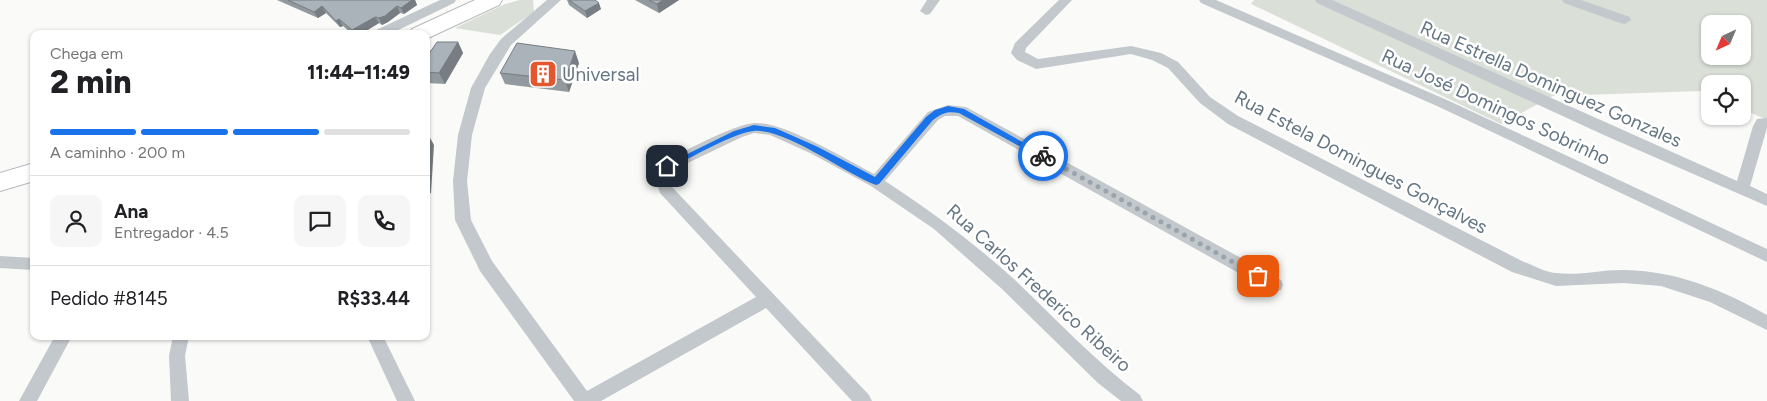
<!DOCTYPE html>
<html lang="pt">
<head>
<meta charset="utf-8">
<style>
	:root { --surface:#fff; --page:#f6f6f6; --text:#202124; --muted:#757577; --line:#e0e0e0; --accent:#1a73e8 }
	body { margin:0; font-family:Figtree,sans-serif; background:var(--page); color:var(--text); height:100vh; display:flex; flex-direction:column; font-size:19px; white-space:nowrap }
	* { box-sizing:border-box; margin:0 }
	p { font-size:16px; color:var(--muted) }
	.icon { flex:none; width:28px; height:28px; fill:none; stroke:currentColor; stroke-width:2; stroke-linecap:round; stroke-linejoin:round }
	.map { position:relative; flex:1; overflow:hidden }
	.details { position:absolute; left:30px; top:30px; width:400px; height:310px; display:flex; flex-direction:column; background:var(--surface); border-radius:10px; box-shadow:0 1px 4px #0004 }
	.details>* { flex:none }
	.needle { width:32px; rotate:224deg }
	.controls { position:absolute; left:1701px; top:15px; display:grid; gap:10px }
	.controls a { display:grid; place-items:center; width:50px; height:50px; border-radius:10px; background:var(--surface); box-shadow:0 1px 4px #0004; font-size:25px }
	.pin { position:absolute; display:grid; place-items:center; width:42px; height:42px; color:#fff; margin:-21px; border-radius:10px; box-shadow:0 2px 8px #0006 }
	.courier { position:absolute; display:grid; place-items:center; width:50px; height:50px; margin:-25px; border:4px solid #1a73e8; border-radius:50%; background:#fff; color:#222; box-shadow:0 1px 6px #0007 }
	.headline em { font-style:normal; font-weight:800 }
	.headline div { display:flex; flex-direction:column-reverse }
	.headline { display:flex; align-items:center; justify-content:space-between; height:85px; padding:0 20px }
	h1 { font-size:32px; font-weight:800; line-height:38px }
	.bar { display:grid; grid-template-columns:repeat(4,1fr); gap:8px 5px; align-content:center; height:60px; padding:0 20px }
	.bar i { height:6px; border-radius:4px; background:var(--line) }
	.bar .on { background:var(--accent) }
	.bar p { grid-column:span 4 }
	.line { display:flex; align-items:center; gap:12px; padding:0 20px; border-top:1px solid var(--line) }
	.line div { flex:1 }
	.round { display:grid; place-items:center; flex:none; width:52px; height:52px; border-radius:10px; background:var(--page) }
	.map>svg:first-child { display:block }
</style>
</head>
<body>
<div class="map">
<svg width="1767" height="401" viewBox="0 0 1767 401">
	<rect width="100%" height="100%" fill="#fafaf8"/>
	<g fill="#dadfd7" fill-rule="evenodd">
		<path d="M520 0H533L534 12 500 35 455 28 505 4Z"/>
		<path d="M1254 0H1767V120L1743 109 1742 84H1710V95L1701 91 1553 96 1501 124 1251 4ZM1710 24H1742V56H1710Z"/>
	</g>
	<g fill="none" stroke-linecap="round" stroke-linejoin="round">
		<defs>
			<g id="primary">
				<path d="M475 0H502L499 5 426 39V34H409L412 29Z"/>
				<path d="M34 163V181L0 191V173Z"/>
			</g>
		</defs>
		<use href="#primary" stroke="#b5babe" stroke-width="2"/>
		<g fill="#c3c8cc" fill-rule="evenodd">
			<path d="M440 0H456L454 3 390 34H373L374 31Z"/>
			<path d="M547 0H561L511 45 485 88 472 135 467 181 471 220 492 261 587 391 756 297 660 193 655 178 662 162C684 152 732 125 754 123 783 121 847 160 874 174L928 112 948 105 966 107 1281 280 1283 285 1281 290 1275 292 1269 290 958 116H945L938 120 885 181C931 211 974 243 1015 280 1056 319 1095 361 1140 395L1143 401H1121L1098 383 1002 289 934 229 871 186 810 153 770 135 754 133 742 137 673 170 669 178 672 187 869 395 872 401H852L766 308 601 401H574L480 271 455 220 453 181 458 135 471 88 490 54 501 39Z"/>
			<path d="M927 0H940L930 14 926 15 920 11Z"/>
			<path d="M1059 0H1072L1026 48 1025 52 1038 59 1131 46 1161 53 1178 62 1210 97 1238 116 1524 262C1535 266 1545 272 1556 273 1580 276 1602 269 1626 270 1676 271 1723 290 1767 315V330L1710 302 1661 286 1623 283 1556 286 1512 272 1228 124 1200 103 1168 68 1152 60 1131 54 1036 69 1017 60 1011 53 1015 43Z"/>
			<path d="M1199 0H1216L1447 100 1767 249V262L1437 106 1201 3Z"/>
			<path d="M1315 0H1332L1737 181 1753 126 1757 119 1767 118V128L1750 186 1767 194V206L1606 136 1317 3Z"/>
			<path d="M1562 0H1581L1630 17 1631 20 1625 24 1620 23 1564 3Z"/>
			<path d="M0 256 34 258V270L0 268Z"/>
			<path d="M55 336H72L37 401H19Z"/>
			<path d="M173 336H189L185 356 189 401H171L169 356Z"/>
			<path d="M367 336H383L415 401H397Z"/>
		</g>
		<use href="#primary" fill="#fff" fill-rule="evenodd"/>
	</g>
	<g fill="#929a9f">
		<path d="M277 0H415L417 5 404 14 400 13 388 22 382 25 379 23 361 34H352L343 26 340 27 326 13 318 18Z"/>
		<path d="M567 0H595L601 9 587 18 569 5Z"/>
		<path d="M635 0H679L659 13Z"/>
		<path d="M458 42 463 53 445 84 426 83V58Z"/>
		<path d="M579 63 569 92 505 84 500 73Z"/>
	</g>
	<g fill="#777d82">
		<path d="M412 0H415L417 5 404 14 401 8Z"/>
		<path d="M663 0H679L659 13 657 4Z"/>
		<path d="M599 3 601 9 587 18 585 11Z"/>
		<path d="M322 6 326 13 318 18 314 12Z"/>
		<path d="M397 6 400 13 388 22 382 25 379 18Z"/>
		<path d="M375 17 379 23 361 34H354L352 30Z"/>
		<path d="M339 19 343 26 340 27 336 21Z"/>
		<path d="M458 42 463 53 445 84 439 73Z"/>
		<path d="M575 51 579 63 569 92 565 80Z"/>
		<path d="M428 134 434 145 431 193 426 195V159Z"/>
	</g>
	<g fill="#aab3b9" stroke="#777d82">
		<path d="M288 0H412L401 8 397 6 385 16 379 18 375 17 352 30 339 19 336 21 322 6 314 12Z"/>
		<path d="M569 0H595L599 3 585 11Z"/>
		<path d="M649 0H663L657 4Z"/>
		<path d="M437 42H458L439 73 426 72V58Z"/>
		<path d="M517 43 575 51 565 80 500 73Z"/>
		<path d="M426 134H428L426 159Z"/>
	</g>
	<path fill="#1a73e8" d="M948 106 964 109 1047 156 1046 158H1041L959 113C947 111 942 113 932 121L879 184 876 185C844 173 786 128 754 131 735 132 689 159 670 168L667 169 663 166 734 131 754 125 775 128 818 147 875 177 926 117 935 110Z"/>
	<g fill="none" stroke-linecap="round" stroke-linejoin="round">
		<path stroke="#99a4ac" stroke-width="5" stroke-dasharray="0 9" d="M1043 156 1258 276"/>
	</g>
	<defs>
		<symbol id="building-square" viewBox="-11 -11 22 22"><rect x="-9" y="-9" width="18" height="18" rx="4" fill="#e4572e" stroke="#fff"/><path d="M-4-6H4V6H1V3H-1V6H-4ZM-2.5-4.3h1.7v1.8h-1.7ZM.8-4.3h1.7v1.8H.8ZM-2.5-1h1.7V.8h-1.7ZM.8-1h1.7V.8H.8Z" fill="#fff"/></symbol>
	</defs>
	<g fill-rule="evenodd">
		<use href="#building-square" x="527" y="58" width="32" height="32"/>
	</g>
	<g text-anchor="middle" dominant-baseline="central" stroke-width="5" stroke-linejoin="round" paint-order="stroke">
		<g font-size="19" fill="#657683" stroke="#fff" text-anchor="start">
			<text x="562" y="74">Universal</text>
		</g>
		<g font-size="19" fill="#657683" stroke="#fff">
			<text transform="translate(1551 84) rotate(24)">Rua Estrella Dominguez Gonzales</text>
			<text transform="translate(1496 107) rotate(25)">Rua José Domingos Sobrinho</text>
			<text transform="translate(1361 162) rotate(28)">Rua Estela Domingues Gonçalves</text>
			<text transform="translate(1039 288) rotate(42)">Rua Carlos Frederico Ribeiro</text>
		</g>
	</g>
</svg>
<div class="controls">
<a><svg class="needle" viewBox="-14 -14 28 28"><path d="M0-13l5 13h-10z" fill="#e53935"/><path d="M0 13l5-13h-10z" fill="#757577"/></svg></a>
<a><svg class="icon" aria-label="locate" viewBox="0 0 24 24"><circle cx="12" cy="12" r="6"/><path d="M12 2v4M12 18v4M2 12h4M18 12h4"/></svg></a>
</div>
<div class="pin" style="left:1258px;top:276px;background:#ea580c"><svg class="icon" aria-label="bag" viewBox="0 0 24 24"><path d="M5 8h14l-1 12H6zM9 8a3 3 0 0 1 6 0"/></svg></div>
<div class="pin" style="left:667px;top:166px;background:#1f2937"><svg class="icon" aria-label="home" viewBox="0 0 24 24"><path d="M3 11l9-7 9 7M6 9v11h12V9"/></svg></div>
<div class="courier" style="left:1043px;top:156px"><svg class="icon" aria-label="bike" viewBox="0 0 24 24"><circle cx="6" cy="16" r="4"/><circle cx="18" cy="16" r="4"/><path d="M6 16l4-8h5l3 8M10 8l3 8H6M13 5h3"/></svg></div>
<section class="details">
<div class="headline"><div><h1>2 min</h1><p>Chega em</p></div><em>11:44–11:49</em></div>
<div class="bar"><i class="on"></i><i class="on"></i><i class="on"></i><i></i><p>A caminho · 200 m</p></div>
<div class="line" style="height:90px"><a class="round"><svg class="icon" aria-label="person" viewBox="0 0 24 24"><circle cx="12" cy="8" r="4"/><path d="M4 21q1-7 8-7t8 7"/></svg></a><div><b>Ana</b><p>Entregador · 4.5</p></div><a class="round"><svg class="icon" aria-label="chat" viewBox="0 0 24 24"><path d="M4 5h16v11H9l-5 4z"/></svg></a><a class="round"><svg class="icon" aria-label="phone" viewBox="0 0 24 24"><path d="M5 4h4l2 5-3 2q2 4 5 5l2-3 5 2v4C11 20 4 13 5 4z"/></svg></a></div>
<div class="line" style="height:65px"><div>Pedido #8145</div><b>R$33.44</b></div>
</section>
</div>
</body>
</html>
